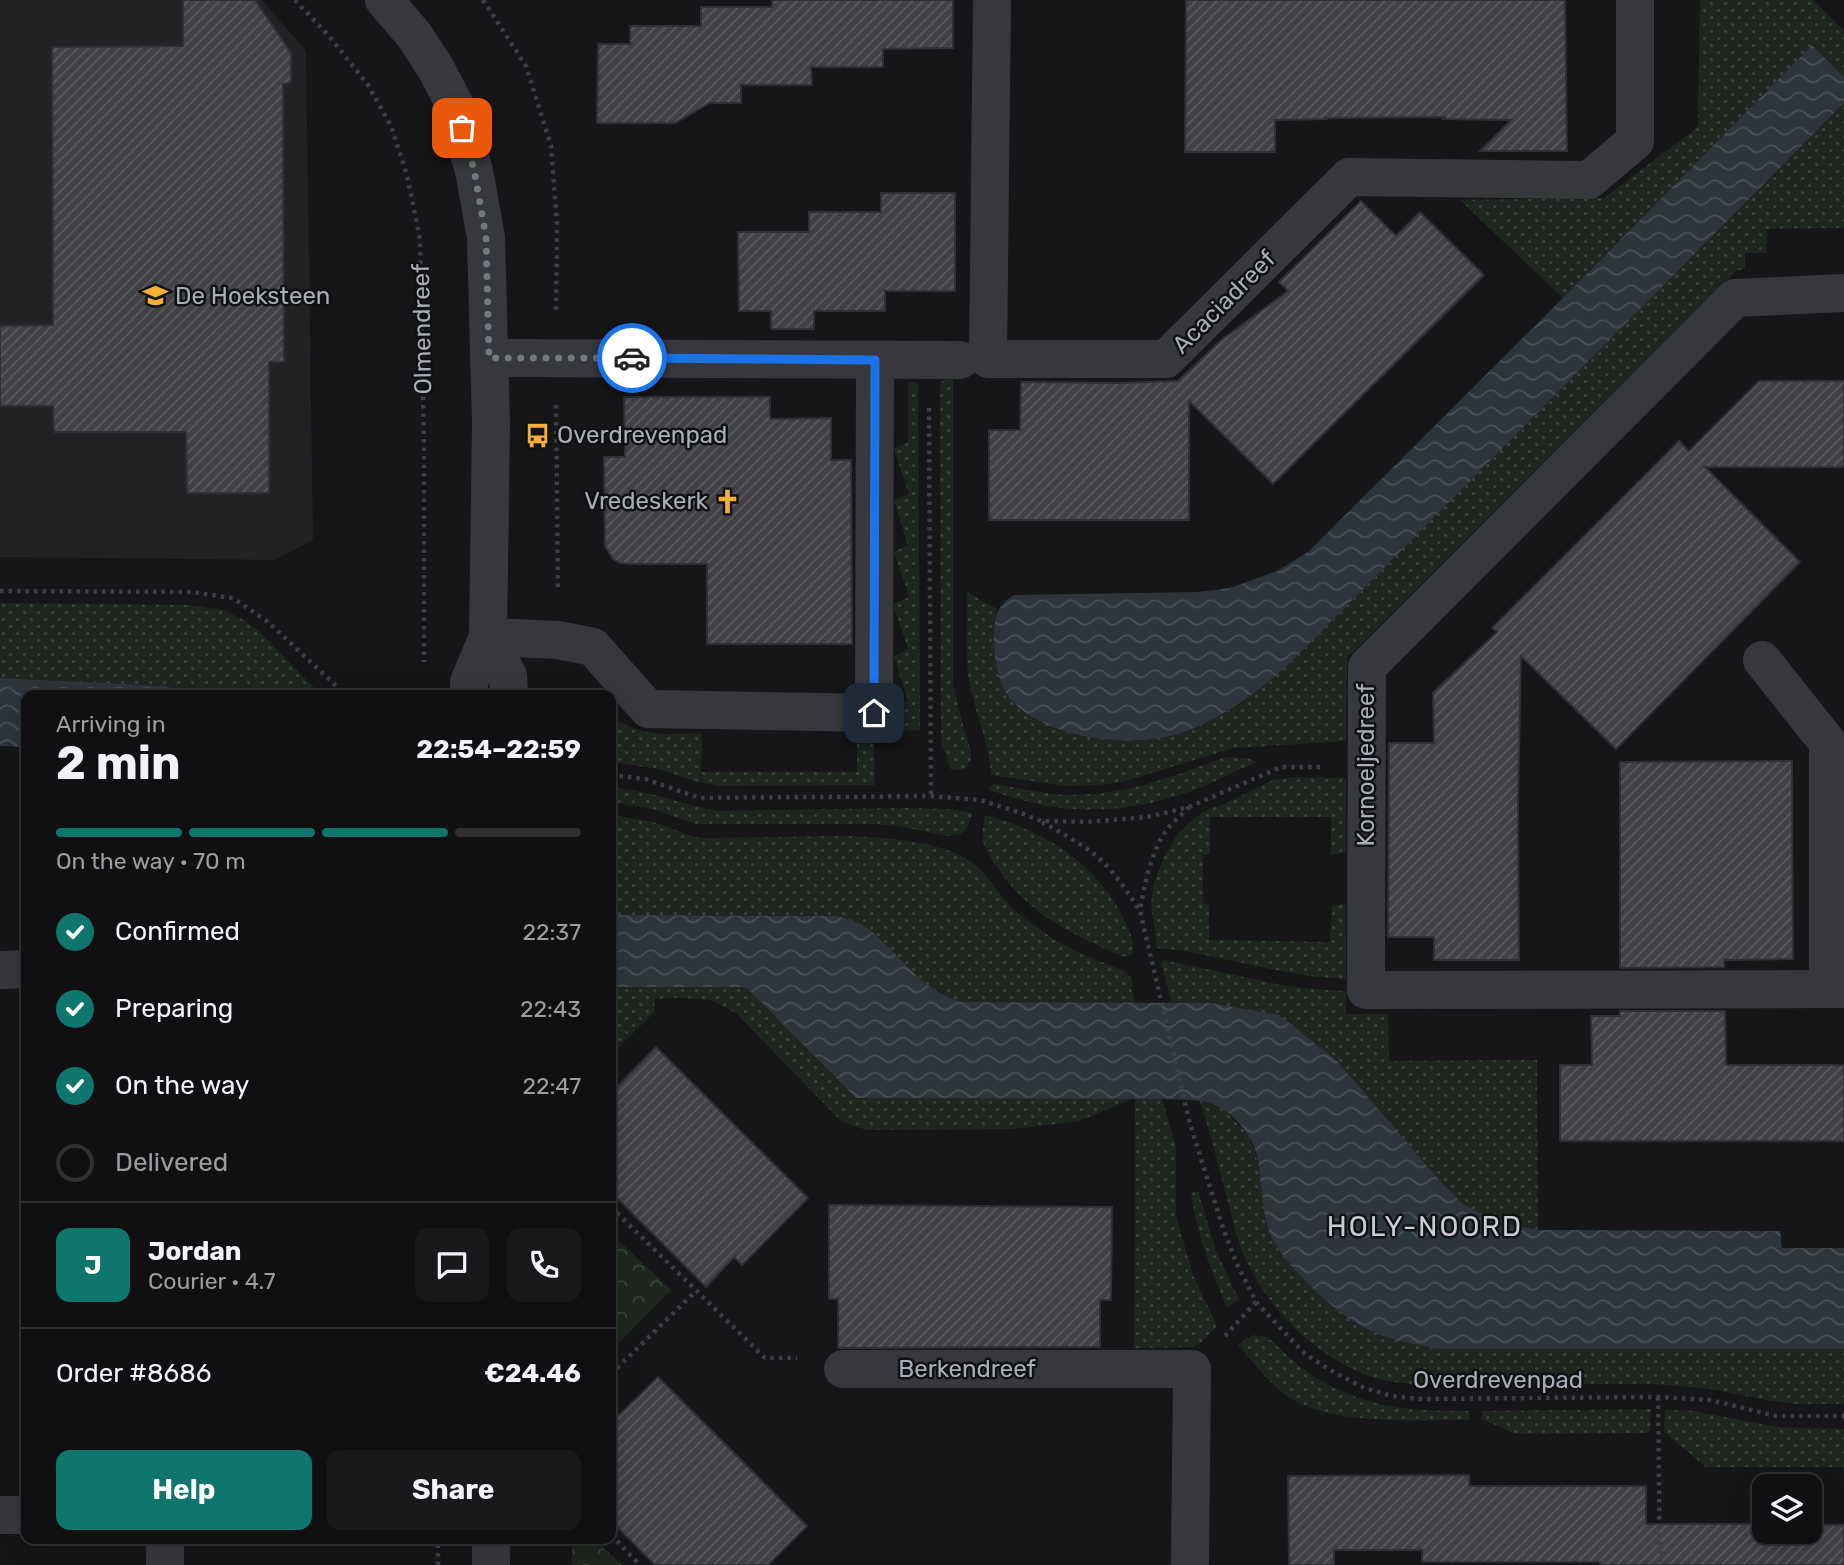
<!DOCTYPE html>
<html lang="en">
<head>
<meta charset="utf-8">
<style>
	:root { --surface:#101012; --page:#19191b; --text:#f1f3f6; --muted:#9c9d9f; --line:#303032; --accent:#0f766e }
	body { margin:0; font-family:Rubik,sans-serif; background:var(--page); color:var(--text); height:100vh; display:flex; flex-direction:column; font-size:26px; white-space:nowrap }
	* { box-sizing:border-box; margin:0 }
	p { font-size:23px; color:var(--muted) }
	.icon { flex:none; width:38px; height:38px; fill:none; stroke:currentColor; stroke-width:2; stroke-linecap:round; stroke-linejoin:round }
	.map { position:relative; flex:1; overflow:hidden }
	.panel { position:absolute; left:21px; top:690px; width:595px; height:854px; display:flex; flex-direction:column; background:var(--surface); border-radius:14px; box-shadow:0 7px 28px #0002,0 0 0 2px var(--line) }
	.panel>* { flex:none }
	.fabs { position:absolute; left:1752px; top:1474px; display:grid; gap:14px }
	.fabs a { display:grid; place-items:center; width:70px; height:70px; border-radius:14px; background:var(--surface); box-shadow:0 7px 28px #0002,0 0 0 2px var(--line); font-size:35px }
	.pin { position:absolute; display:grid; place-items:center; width:60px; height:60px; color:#fff; margin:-30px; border-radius:14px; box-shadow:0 4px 10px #0006 }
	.courier { position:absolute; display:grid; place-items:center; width:70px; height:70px; margin:-35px; border:5px solid #1a73e8; border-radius:50%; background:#fff; color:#222; box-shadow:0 2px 9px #0007 }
	.summary em { font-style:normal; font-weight:700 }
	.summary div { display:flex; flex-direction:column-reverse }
	.summary { display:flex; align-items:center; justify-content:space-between; height:119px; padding:0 35px }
	h1 { font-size:46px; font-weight:700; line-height:52px }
	.bar { display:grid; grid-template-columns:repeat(4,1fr); gap:10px 7px; align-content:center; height:84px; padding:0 35px }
	.bar i { height:9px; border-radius:5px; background:var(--line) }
	.bar .active { background:var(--accent) }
	.bar p { grid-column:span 4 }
	.line { display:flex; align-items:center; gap:18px; padding:0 35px; border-top:2px solid var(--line) }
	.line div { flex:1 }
	.round { display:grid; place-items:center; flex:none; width:74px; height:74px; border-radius:14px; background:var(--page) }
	ol { padding:0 35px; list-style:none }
	li { display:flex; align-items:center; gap:21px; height:77px }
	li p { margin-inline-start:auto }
	li .icon { padding:7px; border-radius:50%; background:var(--accent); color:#fff; stroke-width:4 }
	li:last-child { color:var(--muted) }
	li i { width:38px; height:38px; border:4px solid var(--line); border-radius:50% }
	.action { display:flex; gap:14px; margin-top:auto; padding:14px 35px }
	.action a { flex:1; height:80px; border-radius:14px; background:var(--accent); color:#fff; font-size:28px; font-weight:700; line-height:80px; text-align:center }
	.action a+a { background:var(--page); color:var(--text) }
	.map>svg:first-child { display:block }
</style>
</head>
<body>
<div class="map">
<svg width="1844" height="1565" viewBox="0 0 1844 1565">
	<defs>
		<pattern id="green-dots" width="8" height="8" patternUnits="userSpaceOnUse" patternTransform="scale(1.75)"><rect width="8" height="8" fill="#1e261f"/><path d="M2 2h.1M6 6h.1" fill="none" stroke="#3c433d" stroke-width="1.8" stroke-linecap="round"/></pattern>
		<pattern id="forest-crowns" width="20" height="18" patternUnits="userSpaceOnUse" patternTransform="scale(1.75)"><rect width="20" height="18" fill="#1e261f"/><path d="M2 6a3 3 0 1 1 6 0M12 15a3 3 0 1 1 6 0" fill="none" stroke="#3c433d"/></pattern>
		<pattern id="water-waves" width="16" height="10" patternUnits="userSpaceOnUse" patternTransform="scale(1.75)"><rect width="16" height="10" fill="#2c353c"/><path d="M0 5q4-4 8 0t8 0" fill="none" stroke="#485056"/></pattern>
		<pattern id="building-hatch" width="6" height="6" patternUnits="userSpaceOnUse" patternTransform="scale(1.75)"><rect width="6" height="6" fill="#404145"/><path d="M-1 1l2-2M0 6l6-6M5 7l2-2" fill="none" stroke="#595a5e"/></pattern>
	</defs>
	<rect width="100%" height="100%" fill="#161618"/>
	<path fill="#222225" d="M0 0H262L306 51 313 540 275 560 0 557Z"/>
	<g fill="url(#green-dots)">
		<path d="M1700 0H1813L1844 31V77L1812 45 1563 298 1460 200 1604 198 1698 127Z"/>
		<path d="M1844 103V228L1767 229 1766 253H1745V269L1737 270 1347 658 1346 741 1234 748 1122 782 1097 785 1064 786 991 775C989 740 973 709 968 674 965 650 967 617 967 592L997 609 994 630 1002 685 1014 704 1035 717 1057 729 1078 735 1159 738 1185 732 1212 720 1241 704 1289 664Z"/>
		<path d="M953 379V684L965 733 971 751V759L965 769 951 770 941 741 940 384 943 380Z"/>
		<path d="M908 382 918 383 920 730 893 731V707L908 701 894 656 908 649 893 604 909 597 894 552 908 545 894 500 909 494 894 449 908 442Z"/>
		<path d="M0 603 190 605 223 610 242 619 259 631 321 695H191L166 686 0 678Z"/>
		<path d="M611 715C640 739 667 733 702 734L701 772H857V731H874L875 785 720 786 698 782 659 769 611 762Z"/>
		<path d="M1225 757 1247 758 1257 762C1234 771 1213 784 1189 792 1150 806 1103 813 1062 808 1037 806 1013 797 989 790L993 784C1016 787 1046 795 1068 795 1127 795 1172 777 1225 757Z"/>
		<path d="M1293 777 1346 778V853L1331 855V817H1210V854L1203 855V903L1209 905V940L1330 942 1332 905 1346 904V979C1330 978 1313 977 1297 974 1250 966 1204 952 1157 948L1151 903 1154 883 1164 857 1177 835 1194 818 1209 809 1225 804 1273 780Z"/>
		<path d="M611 788C650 790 681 805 719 811L906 808 950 809 973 813 966 829 961 834 948 836 898 826 876 824H695L656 810 611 802Z"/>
		<path d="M611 815 653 822 695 837 704 838 842 836 870 837C899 839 939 843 965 858 984 868 995 889 1009 905 1021 917 1038 928 1052 938 1075 953 1101 961 1126 972L1131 978 1133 986 1131 988 1135 1003 963 1002 948 998 937 993 836 916 611 915Z"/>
		<path d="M985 815C1046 831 1099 865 1126 923 1130 932 1136 945 1132 954L1125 957C1076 938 1029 914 999 870 993 861 986 852 983 842 981 832 984 824 985 815Z"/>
		<path d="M1164 960 1286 986 1313 989 1346 991V1014H1388L1389 1061 1537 1060 1538 1230C1512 1227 1484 1220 1463 1204 1454 1197 1447 1188 1439 1180L1209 1003H1172L1161 963Z"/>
		<path d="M611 987H746L856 1098H1135L1162 1099 1176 1146V1213L1180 1230 1193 1275 1217 1326 1199 1344 1192 1347 1134 1348 1135 1098 1079 1121 1014 1129 866 1130 841 1121 736 1013 710 1000 679 998 655 999 654 1012 611 1055Z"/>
		<path d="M1200 1101H1208L1224 1110 1246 1132 1255 1150 1271 1236 1289 1262 1313 1288 1367 1329 1406 1342 1439 1349H1844V1404H1795L1766 1400 1712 1389 1654 1384 1422 1385C1404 1383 1386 1382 1369 1376 1312 1354 1266 1308 1242 1251 1236 1236 1233 1220 1229 1205 1219 1170 1211 1135 1200 1101Z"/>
		<path d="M1198 1191 1216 1251 1239 1300 1227 1307C1210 1269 1197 1233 1191 1193Z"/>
		<path d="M1254 1335C1259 1336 1264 1335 1269 1339 1276 1343 1282 1352 1289 1357 1302 1369 1317 1379 1333 1387 1378 1410 1420 1411 1469 1411L1470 1420C1420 1420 1339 1425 1295 1401 1273 1389 1255 1364 1238 1345L1246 1339Z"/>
		<path d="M1651 1409 1650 1433 1516 1434 1482 1419V1411Z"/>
		<path d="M1665 1410 1693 1411 1777 1427 1844 1429V1467H1706L1664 1432Z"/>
	</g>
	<g fill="url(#forest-crowns)">
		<path d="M611 1233 671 1290 611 1351Z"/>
		<path d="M578 1538H593L622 1565H572V1544Z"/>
	</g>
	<g fill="url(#water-waves)">
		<path d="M1812 45 1844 77V103L1289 664C1258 692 1226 716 1187 731 1138 749 1054 741 1015 704 998 688 995 662 994 640 994 619 995 607 1014 595L1198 592 1230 588 1277 571 1308 552 1563 298Z"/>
		<path d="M0 678 166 686 191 695H26V747L0 746Z"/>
		<path d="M611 915 836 916C847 919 858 922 867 928 873 932 879 938 884 943 910 968 927 993 963 1002L1209 1003 1279 1015 1337 1061 1439 1180 1463 1204 1483 1215 1502 1223 1538 1230 1780 1231 1782 1248H1844V1349H1439C1415 1344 1388 1340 1367 1329 1335 1313 1287 1268 1271 1236 1264 1220 1263 1201 1261 1184 1259 1173 1259 1163 1256 1152 1250 1131 1230 1110 1210 1103 1200 1099 1174 1100 1162 1099L856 1098 746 987H611Z"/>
	</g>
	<g fill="url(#building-hatch)" stroke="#303034" stroke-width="2">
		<path d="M183 0H255L291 53V83L283 84 284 362H269V493H187L186 432H54L53 406H0V326L53 325 52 47 183 46Z"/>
		<path d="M772 0H953V48L883 49V67H811L812 85H741V103H710L675 123H597L598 44H630V26H701V7H772Z"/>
		<path d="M1186 0H1565L1567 151H1480L1511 120 1443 119 1445 117 1325 118 1326 119 1275 120V152H1185Z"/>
		<path d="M881 193H955V291H885V311H814V329H771V311H739L738 232H809V212H881Z"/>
		<path d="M1361 201 1396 236 1420 212 1484 275 1273 484 1189 401V520H989V430H1020L1021 382 1119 383 1178 381 1221 340 1288 291 1279 282Z"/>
		<path d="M1759 381H1844V467H1705L1800 562 1616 749 1521 656 1518 803 1519 960H1434V937H1388L1389 743H1434L1433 693 1437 689 1497 632 1492 628 1679 441 1689 451Z"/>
		<path d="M624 397H770V419L831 418V460H851L852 644H707V564H629L620 563 613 559 605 546 604 457H625Z"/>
		<path d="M1792 761 1793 959 1724 960V967L1620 968V762Z"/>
		<path d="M1620 1011H1725L1726 1065H1844V1141H1560V1065H1592L1591 1016H1620Z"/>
		<path d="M656 1047 808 1198 742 1265 734 1257 706 1287 611 1192V1093Z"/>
		<path d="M829 1205 1112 1207 1111 1300H1100V1347L838 1348V1299H829Z"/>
		<path d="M658 1377 807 1526 768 1565H655L611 1521V1423Z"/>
		<path d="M1469 1475V1486H1646V1524H1764V1531H1810V1525H1844V1565H1600V1562H1422V1550H1334V1565H1289L1288 1476Z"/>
	</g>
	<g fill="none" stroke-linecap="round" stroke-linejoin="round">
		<g stroke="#3d3f44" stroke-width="4.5" stroke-dasharray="3.5 5" stroke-linecap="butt">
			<path d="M295 0 329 36 368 85 391 126 407 175 420 239 424 449V662"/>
			<path d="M483 0 526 66 551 146 557 224 556 312"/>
			<path d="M556 405 558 592"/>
			<path d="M929 408 931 796"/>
			<path d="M0 591 191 592 233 598 267 621 346 695"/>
			<path d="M611 775 645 779 700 798 931 796 980 800 1021 813 1041 821 1086 822 1147 817 1189 807 1281 767H1321"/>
			<path d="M1189 807C1183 814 1175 820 1169 827 1152 847 1144 886 1140 911L1190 1124 1223 1228 1236 1262 1256 1302 1304 1353 1330 1370 1364 1388 1392 1396 1420 1399 1658 1397 1710 1400 1776 1416H1844"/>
			<path d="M1042 822C1058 831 1075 840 1090 851 1111 866 1126 890 1140 911"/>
			<path d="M611 1207 765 1358H797"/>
			<path d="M1225 1336 1256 1302"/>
			<path d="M611 1374 696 1291"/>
			<path d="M1658 1397 1660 1565"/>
			<path d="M611 1535 640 1565"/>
			<path d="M438 1565V1538"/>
		</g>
		<g stroke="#37383d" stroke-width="38">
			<path d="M992 0 988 359H1166L1349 177 1589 180 1635 141V0"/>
			<path d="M1844 293 1735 298 1367 667 1366 990 1844 989"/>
			<path d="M489 358 960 360"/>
			<path d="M488 637 558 640 593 647 648 709 874 713 875 360"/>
			<path d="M1762 660 1828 743V989"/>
			<path d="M0 970 26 969"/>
			<path d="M843 1369H1192L1190 1565"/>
			<path d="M0 1515H26"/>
			<path d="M165 1565V1538"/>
		</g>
		<g stroke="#37383d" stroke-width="38">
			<path d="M384 0 414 35 436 69 456 107 474 171 486 237 491 424 488 637 469 682V695"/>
			<path d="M488 637 508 676 509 695"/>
			<path d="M491 1538V1565"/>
		</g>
	</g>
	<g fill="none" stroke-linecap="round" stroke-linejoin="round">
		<path stroke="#757880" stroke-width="7" stroke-dasharray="0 12.6" d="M462 128 474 170 486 237 489 358H632"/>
		<path stroke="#1a73e8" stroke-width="9" d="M632 358 875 360 874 713"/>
	</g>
	<defs>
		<symbol id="school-bare" viewBox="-9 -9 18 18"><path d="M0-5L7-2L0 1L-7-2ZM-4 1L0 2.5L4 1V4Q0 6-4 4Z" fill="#f2b134" stroke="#111113" stroke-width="2.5" paint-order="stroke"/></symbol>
		<symbol id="bus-bare" viewBox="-9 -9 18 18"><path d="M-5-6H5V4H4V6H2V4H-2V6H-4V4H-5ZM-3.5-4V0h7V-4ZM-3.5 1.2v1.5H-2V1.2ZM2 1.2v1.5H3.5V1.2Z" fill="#f2b134" stroke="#111113" stroke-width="2.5" paint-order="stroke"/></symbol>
		<symbol id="church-bare" viewBox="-9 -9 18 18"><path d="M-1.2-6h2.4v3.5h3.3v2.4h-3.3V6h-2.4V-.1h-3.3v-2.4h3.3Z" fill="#f2b134" stroke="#111113" stroke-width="2.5" paint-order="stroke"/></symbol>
	</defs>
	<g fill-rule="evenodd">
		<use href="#school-bare" x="138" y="278" width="35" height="35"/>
		<use href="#bus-bare" x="520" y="418" width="35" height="35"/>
		<use href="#church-bare" x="710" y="484" width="35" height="35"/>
	</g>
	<g text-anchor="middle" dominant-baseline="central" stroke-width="5" stroke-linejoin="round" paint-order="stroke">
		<g font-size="24" fill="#a8adb8" stroke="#111113" text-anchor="start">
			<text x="175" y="296">De Hoeksteen</text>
			<text x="557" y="435">Overdrevenpad</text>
			<text x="708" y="501" text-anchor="end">Vredeskerk</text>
		</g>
		<g font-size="24" fill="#a8adb8" stroke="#111113">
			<text transform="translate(1224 302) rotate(-45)">Acaciadreef</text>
			<text transform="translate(422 329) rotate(-91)">Olmendreef</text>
			<text transform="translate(1366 765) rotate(-90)">Kornoeljedreef</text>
			<text x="967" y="1369">Berkendreef</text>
			<text x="1498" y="1380">Overdrevenpad</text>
		</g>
		<g font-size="28" letter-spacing="2" fill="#c9ccd4" stroke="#111113">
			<text x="1425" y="1226">HOLY-NOORD</text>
		</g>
	</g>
</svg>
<div class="fabs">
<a><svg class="icon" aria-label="layers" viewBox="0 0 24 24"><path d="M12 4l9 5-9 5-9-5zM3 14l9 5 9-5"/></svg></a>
</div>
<div class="pin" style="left:462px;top:128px;background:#ea580c"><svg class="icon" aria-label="bag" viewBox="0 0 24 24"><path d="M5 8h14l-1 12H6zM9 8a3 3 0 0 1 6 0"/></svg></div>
<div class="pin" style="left:874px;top:713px;background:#1f2937"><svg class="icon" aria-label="home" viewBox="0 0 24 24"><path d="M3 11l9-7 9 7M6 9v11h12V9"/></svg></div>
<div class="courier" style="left:632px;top:358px"><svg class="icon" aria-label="car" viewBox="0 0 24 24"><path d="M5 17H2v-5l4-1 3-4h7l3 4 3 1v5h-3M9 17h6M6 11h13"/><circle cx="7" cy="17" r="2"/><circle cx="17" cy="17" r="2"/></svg></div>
<section class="panel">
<div class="summary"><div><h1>2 min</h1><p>Arriving in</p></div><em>22:54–22:59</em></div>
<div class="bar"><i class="active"></i><i class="active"></i><i class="active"></i><i></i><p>On the way · 70 m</p></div>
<ol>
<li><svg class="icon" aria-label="check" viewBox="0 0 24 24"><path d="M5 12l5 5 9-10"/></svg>Confirmed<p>22:37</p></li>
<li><svg class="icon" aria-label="check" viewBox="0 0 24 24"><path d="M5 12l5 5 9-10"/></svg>Preparing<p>22:43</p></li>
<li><svg class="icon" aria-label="check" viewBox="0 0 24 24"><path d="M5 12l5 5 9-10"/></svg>On the way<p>22:47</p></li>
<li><i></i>Delivered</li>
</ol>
<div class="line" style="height:126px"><b class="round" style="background:var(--accent);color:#fff">J</b><div><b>Jordan</b><p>Courier · 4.7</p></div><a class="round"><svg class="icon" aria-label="chat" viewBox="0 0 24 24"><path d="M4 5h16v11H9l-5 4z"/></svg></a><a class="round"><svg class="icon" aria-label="phone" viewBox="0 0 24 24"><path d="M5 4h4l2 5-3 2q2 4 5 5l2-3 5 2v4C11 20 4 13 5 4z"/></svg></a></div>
<div class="line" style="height:91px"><div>Order #8686</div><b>€24.46</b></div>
<div class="action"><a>Help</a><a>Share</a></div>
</section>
</div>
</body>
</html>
